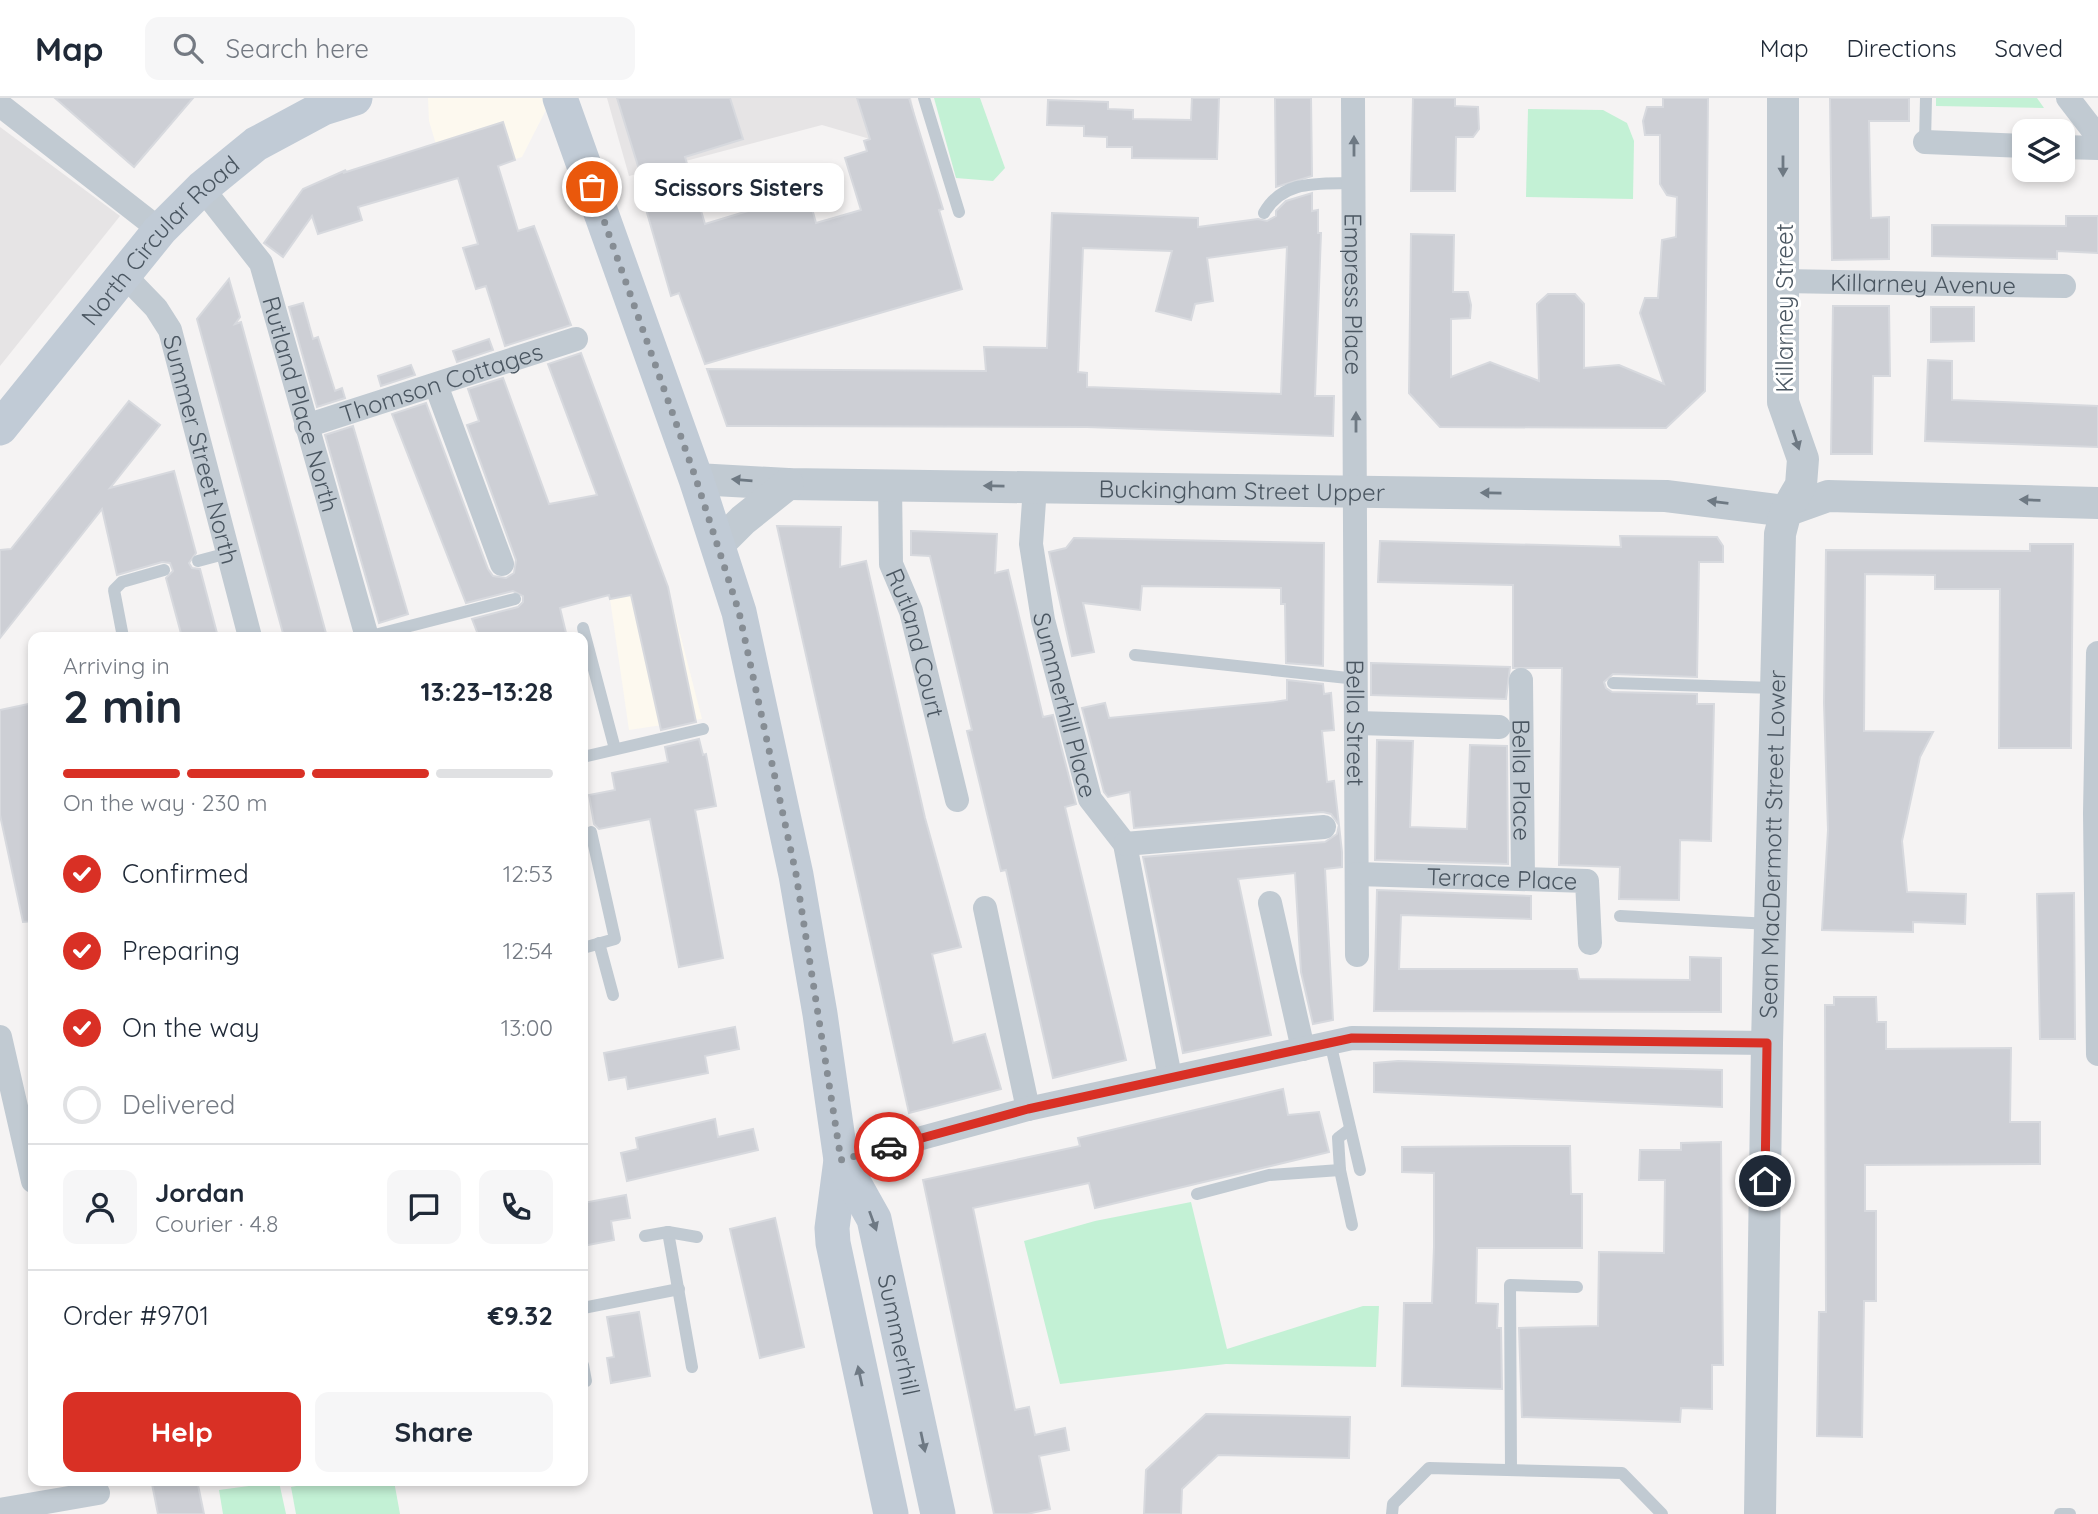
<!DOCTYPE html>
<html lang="en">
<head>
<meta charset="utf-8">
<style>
	:root { --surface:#fff; --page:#f6f6f7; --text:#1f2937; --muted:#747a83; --line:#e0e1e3; --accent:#d93025 }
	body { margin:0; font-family:Quicksand,sans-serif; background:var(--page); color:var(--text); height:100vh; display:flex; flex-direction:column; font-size:26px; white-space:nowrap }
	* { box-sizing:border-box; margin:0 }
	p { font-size:23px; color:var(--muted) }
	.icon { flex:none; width:38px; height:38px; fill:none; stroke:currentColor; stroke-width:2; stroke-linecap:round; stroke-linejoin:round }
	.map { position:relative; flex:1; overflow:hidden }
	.side { position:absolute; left:28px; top:534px; width:560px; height:854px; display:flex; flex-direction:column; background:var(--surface); border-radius:14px; box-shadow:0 4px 10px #0003 }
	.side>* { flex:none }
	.tools { position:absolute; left:2012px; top:21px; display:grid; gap:14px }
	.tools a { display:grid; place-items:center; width:63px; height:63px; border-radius:14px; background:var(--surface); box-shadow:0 4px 10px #0003; font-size:35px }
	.pin { position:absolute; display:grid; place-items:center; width:60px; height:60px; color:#fff; margin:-30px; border:4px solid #fff; border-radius:50%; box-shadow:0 2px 7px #0007 }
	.courier { position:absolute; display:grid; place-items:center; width:70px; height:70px; margin:-35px; border:5px solid #d93025; border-radius:50%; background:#fff; color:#222; box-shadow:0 2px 9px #0007 }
	.bubble { position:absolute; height:49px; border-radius:14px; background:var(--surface); box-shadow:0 4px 10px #0003; font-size:23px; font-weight:700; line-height:49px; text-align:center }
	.overview em { font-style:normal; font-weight:700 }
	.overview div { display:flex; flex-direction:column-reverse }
	.overview { display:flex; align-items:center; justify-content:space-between; height:119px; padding:0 35px }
	h1 { font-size:46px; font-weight:700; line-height:52px }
	.bar { display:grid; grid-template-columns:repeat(4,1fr); gap:10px 7px; align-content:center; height:84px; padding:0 35px }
	.bar i { height:9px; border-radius:5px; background:var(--line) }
	.bar .selected { background:var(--accent) }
	.bar p { grid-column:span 4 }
	.line { display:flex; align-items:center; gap:18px; padding:0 35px; border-top:2px solid var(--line) }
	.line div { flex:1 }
	.round { display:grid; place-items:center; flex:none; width:74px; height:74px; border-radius:14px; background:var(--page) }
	ol { padding:0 35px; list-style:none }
	li { display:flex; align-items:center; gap:21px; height:77px }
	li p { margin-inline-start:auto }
	li .icon { padding:7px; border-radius:50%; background:var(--accent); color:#fff; stroke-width:4 }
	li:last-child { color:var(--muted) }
	li i { width:38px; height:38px; border:4px solid var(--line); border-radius:50% }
	.button { display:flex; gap:14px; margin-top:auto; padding:14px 35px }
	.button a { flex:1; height:80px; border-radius:14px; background:var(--accent); color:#fff; font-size:28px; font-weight:700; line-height:80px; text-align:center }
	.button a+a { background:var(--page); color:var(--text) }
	header { display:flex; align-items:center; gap:42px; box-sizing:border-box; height:98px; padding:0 35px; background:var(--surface); border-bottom:2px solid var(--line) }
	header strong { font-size:33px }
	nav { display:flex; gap:38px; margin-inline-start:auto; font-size:24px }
	.search { width:490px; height:63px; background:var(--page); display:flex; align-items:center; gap:18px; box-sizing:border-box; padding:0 24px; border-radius:14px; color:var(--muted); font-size:26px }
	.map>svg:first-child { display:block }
</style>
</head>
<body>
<header>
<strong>Map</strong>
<div class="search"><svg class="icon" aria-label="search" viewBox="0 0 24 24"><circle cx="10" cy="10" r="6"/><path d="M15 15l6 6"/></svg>Search here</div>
<nav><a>Map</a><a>Directions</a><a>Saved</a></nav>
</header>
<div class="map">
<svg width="2098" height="1416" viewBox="0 0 2098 1416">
	<rect width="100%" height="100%" fill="#f5f3f3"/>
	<g fill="#fdf9ef">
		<path d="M428 0H552L522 59 447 83 429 23Z"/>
		<path d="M668 489 702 621 629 632 610 501Z"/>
	</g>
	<g fill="#e6e4e5">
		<path d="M607 0H911L917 26 870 41 822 27 629 78Z"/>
		<path d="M0 29 120 118 0 268Z"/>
	</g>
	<g fill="#c3f1d5">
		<path d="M934 0H980L1005 70 993 83 956 80Z"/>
		<path d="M1936 0H2037L2044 10 1936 8Z"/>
		<path d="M1528 11 1603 12 1627 25 1634 43 1633 101 1526 99Z"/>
		<path d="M1191 1104 1227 1251 1363 1208H1379L1376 1269 1226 1266 1060 1286 1024 1143 1095 1123Z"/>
		<path d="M323 1383H394L400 1416H296L291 1389Z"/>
		<path d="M279 1384 286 1416H223L219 1392Z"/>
	</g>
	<g fill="#cdcfd5" stroke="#d7d9de" stroke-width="2" fill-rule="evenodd">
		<path d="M55 0H193L134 69Z"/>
		<path d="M617 0H730L743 41 685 59 705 126 751 112 749 107 781 97 783 103 808 96 816 125 861 112 845 60 867 53 864 43 870 41 857 0H909L943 111 939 112 962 191 705 266 679 195 671 198 637 80 641 78Z"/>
		<path d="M1192 0H1219L1217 61 1132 60V49H1107V39L1084 38V28L1047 27 1048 2 1108 4V11L1133 12V21L1191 22Z"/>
		<path d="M1275 0H1311L1312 78 1276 89Z"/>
		<path d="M1413 0H1455V8L1478 9 1479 31 1473 39H1456L1455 93H1411Z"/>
		<path d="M1663 0H1708L1705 293 1666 330 1440 329 1409 295 1411 136 1454 137 1453 194H1468L1471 207 1470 220 1451 221V279L1490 264 1539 283 1537 206 1548 196H1575L1584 206V270L1619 267 1664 286 1640 215 1645 200H1658L1662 142 1676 139 1677 99 1667 97 1660 86V37H1645L1643 23 1647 9H1663Z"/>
		<path d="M1830 0H1909V23H1869L1871 120 1889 119V161L1832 162Z"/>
		<path d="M503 24 515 62 498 68 518 133 534 128 571 227 505 248 486 188 476 191 463 150 478 146 458 80 358 109 362 122 318 136 312 118 283 159 264 145 303 91 346 72 343 75Z"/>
		<path d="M1312 95V113L1318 112V135H1321L1315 298H1334L1333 338 1087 329 727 328 707 271 986 273 984 249 1047 250 1052 115 1198 120V129L1258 121 1267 123 1276 118V113L1286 103ZM1287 149 1281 296 1087 289V275L1078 274 1083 150 1172 153 1156 213 1191 222 1195 206 1213 203 1207 160Z"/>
		<path d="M2066 118H2098V155L2057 153V161L1932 158V127L2066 128Z"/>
		<path d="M229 181 240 219 235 226 241 224 327 539H284L197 221Z"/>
		<path d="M303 205 313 241 318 239 335 293 342 290 345 300 317 309 289 209Z"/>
		<path d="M1833 208H1889L1890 278H1873L1872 356H1831Z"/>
		<path d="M1931 209H1974V243L1931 244Z"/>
		<path d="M489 241 493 252 457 264 453 253Z"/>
		<path d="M581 255 668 489 696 624 661 632 631 497 610 501 609 497 560 510 567 539H479L472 521 518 509 523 504V498L513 493 466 505 392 316 426 305 488 471 493 478 506 480 514 475 516 462 467 327 479 323 468 291 503 280 549 406 597 397 548 266Z"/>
		<path d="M1928 262 1952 263V302L2098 308V349L1925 343Z"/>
		<path d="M411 267 415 277 381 288 378 278Z"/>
		<path d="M129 303 160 327 110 390 174 373 196 455 189 465 192 470 200 471 218 539H182L166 480 173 473 170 465 162 464 117 477 102 411 0 540V452L11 451Z"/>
		<path d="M353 328 408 516 379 525 325 337Z"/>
		<path d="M777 428 841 429 840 469 866 463 925 720 961 849 932 856 953 945 985 936 1001 991 909 1015Z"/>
		<path d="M911 433 997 436 995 475 1008 472 1043 619 1053 617 1076 706 1065 709 1126 962 1053 980 1006 772 1001 773 967 633 972 632 930 458 911 457Z"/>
		<path d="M1620 438 1717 439 1723 448V464H1699L1697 579 1613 576 1604 584 1606 590 1612 594 1697 596V606H1714L1711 743 1680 742 1679 802 1619 801 1620 769 1559 767 1562 570H1513V487L1378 484 1380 443 1621 449Z"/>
		<path d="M1074 440 1324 445 1323 568 1286 565 1285 506H1281V490L1142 488 1140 512 1083 505 1094 554 1072 558 1049 454 1066 450Z"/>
		<path d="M2030 446H2073L2071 650H1999L2000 491H1935V477L1865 476 1864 633 1933 634 1920 659 1902 743 1907 794 1966 796 1965 826 1913 824V834L1822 832 1828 732 1824 605 1826 452 2030 453Z"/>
		<path d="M1371 565 1510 569 1506 601 1371 597Z"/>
		<path d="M1287 582 1323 586 1324 596 1331 595 1334 632 1322 633 1327 684 1334 683 1342 754V769L1325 771 1333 922 1313 926 1301 874 1295 775 1238 781 1271 937 1183 955 1143 759 1325 744 1337 736 1339 727 1331 716 1323 714 1134 730 1130 694 1108 699 1104 694 1082 610 1105 605 1109 620 1274 604 1287 602Z"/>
		<path d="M33 605V823L23 824 0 717V612Z"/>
		<path d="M699 641 703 657 706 656 716 708 695 712 723 860 679 869 650 721 599 731 594 726 589 697 615 692 612 675 668 664 665 649Z"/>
		<path d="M1377 642 1413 643 1410 729 1467 731 1470 647 1507 648 1508 766 1375 762Z"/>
		<path d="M1377 792 1531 798V821L1401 817 1399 871H1577L1579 881 1690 882V859L1721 860V914L1374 913Z"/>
		<path d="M2074 795 2075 941H2040L2037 796Z"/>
		<path d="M1834 899H1876L1877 924H1886V951L2011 950 2010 1024H2040V1066L1865 1067V1113H1876V1203H1864L1862 1339 1817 1338 1819 1214H1826L1825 907H1834Z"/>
		<path d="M735 929 739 951 705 958 708 975 628 991 626 979 609 982 604 955Z"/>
		<path d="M1398 963 1722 972V1009L1374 994V965Z"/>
		<path d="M1283 991 1288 1017 1319 1014 1329 1054 1095 1110 1089 1085 973 1110 1015 1312 1029 1309 1035 1337 1065 1330 1069 1352 1039 1358 1050 1411 1027 1416H994L923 1082 1080 1048 1078 1040Z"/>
		<path d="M715 1021 718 1039 753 1031 758 1052 627 1083 621 1055 638 1051 636 1040Z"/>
		<path d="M1721 1044 1723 1267H1712V1311L1681 1310 1680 1324 1522 1319 1519 1230 1598 1228 1599 1154 1664 1155 1665 1082H1639L1640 1052H1681V1045Z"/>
		<path d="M1516 1048H1570L1571 1096H1582V1150H1477L1476 1205 1498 1206 1497 1230H1501L1502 1291 1402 1288 1404 1205H1432L1434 1149V1075L1402 1074V1049Z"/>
		<path d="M626 1097 630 1120 611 1123 614 1142 583 1148V1105Z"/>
		<path d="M775 1120 804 1249 760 1260 730 1131Z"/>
		<path d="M639 1214 650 1278 611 1285 607 1260 614 1259 607 1219Z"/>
		<path d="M1206 1316 1350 1319 1349 1360 1218 1357 1182 1391 1181 1416H1144L1146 1372Z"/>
		<path d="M171 1382H197L204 1416H158L152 1386Z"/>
	</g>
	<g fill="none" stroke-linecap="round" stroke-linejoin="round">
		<g stroke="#c1cad2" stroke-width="12">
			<path d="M924 0 959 114"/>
			<path d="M1925 44 1926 0"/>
			<path d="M1264 115C1283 81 1319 86 1354 85"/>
			<path d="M198 463 228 455"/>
			<path d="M583 530 615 651"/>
			<path d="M123 539 114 492 122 484 164 472"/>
			<path d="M367 539 515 501"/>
			<path d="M1135 557 1357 581"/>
			<path d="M1613 585 1774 590"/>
			<path d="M583 659 703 631"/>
			<path d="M1620 818 1770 826"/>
			<path d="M599 845 613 897"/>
			<path d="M583 850 615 841 591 734"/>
			<path d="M1330 944 1360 1072"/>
			<path d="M1350 1031 1338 1040 1340 1072 1352 1127"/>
			<path d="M1197 1096 1269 1077 1340 1072"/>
			<path d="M668 1134 692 1269"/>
			<path d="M645 1138 668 1134 697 1139"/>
			<path d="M583 1210 679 1191"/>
			<path d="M583 1267 586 1283H583"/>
			<path d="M1511 1372 1510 1187 1577 1189"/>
			<path d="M1392 1416 1393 1406 1429 1370 1622 1375 1662 1416"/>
			<path d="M2060 1416H2070"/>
		</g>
		<g stroke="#c1cad2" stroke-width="24">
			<path id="s1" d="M1353 0 1357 857"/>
			<path d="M2068 0 2098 39"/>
			<path d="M0 7 160 132"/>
			<path d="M1925 44 2025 48"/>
			<path d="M2063 49 2098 50"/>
			<path id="s2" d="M202 90 261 165 367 539"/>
			<path id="s3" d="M125 178 156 210 170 232 250 539"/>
			<path id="s4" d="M1783 183 2064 188"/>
			<path d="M436 287 502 466"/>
			<path id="s5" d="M306 328 576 241"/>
			<path id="s6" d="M890 386 891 466 911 513 957 702"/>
			<path id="s7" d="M1035 389 1031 446 1043 522 1090 701 1125 746 1170 979"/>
			<path d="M2098 555 2095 715 2098 956"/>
			<path id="s8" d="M1521 582 1523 781"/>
			<path d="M1357 625 1499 629"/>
			<path d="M1125 746 1324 729"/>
			<path id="s9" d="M1357 776 1587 783 1590 845"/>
			<path d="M1270 805 1303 951"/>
			<path d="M985 810 1028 1011"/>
			<path d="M0 939 33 1083"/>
			<path d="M841 1062 1028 1011 1352 940 1767 945"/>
			<path d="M0 1412 98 1395"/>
		</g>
		<g stroke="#c1cad2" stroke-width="32">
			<path id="s10" d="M696 381 788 386 1666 398 1786 413 1828 398 2098 405"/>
			<path d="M718 447 743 422 788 386"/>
			<path id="s11" d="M1760 1416 1767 945 1780 436 1786 413 1801 387 1803 361 1783 304V0"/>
		</g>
		<g stroke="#c1cbd6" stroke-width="35">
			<path d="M560 0 696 381 739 514 796 777 820 916 841 1062 832 1130 833 1145 891 1416"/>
			<path id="s12" d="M0 330 160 132 202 90 256 46 323 10 355 0"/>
			<path id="s13" d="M841 1062 874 1121 938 1416"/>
		</g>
	</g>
	<defs><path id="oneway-solid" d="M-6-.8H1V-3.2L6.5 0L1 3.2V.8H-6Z" transform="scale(1.75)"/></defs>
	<g fill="#6e7983">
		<use href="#oneway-solid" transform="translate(1354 48) rotate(-90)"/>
		<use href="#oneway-solid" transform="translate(1783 68) rotate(90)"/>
		<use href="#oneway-solid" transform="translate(1356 324) rotate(-90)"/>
		<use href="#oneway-solid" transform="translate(1796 342) rotate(72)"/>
		<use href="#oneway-solid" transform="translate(742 382) rotate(-175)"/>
		<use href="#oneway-solid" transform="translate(994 388) rotate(-179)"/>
		<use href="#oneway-solid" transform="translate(1491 395) rotate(-179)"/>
		<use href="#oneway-solid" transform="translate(2030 402) rotate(-178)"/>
		<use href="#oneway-solid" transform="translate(1718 404) rotate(-173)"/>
	</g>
	<g fill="#6e7984">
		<use href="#oneway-solid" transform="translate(873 1123) rotate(70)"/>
		<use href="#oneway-solid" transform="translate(860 1278) rotate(-102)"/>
		<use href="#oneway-solid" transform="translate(923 1344) rotate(78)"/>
	</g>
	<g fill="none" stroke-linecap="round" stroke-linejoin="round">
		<path stroke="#868d94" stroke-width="7" stroke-dasharray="0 12.6" d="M592 89 696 381 739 514 796 776 841 1062 889 1049"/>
		<path stroke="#d93025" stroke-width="9" d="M889 1049 1028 1011 1352 940 1767 945 1765 1083"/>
	</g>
	<g text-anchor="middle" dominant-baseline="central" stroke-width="6" stroke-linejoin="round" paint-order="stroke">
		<g font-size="24" fill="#4a5661" stroke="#fff">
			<text stroke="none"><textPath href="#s12" startOffset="247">North Circular Road</textPath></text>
			<text stroke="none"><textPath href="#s4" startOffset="140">Killarney Avenue</textPath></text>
			<text stroke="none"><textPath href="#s1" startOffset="196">Empress Place</textPath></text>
			<text transform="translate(1784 210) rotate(-90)">Killarney Street</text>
			<text stroke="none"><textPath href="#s5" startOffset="142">Thomson Cottages</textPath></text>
			<text stroke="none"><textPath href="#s2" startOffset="242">Rutland Place North</textPath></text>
			<text stroke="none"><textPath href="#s3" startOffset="194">Summer Street North</textPath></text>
			<text stroke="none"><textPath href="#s10" startOffset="546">Buckingham Street Upper</textPath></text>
			<text stroke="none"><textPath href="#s6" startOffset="163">Rutland Court</textPath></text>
			<text stroke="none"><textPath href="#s7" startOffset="222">Summerhill Place</textPath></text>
			<text stroke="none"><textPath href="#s1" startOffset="625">Bella Street</textPath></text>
			<text stroke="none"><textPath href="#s8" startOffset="100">Bella Place</textPath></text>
			<text stroke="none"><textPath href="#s11" startOffset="670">Sean MacDermott Street Lower</textPath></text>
			<text stroke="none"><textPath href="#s9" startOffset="145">Terrace Place</textPath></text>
			<text stroke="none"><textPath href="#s13" startOffset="186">Summerhill</textPath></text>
		</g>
	</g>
</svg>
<div class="tools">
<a><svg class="icon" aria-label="layers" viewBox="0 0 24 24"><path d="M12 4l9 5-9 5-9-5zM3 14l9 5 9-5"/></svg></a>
</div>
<div class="pin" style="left:592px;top:89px;background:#ea580c"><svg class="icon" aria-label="bag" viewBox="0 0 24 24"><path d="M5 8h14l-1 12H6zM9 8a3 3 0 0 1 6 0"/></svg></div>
<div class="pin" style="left:1765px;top:1083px;background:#1f2937"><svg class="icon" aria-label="home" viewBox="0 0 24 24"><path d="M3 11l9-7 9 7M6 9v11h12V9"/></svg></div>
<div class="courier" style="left:889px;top:1049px"><svg class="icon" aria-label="car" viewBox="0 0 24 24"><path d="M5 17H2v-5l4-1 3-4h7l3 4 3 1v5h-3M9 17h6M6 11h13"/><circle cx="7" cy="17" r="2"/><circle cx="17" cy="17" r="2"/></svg></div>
<div class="bubble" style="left:634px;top:65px;width:210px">Scissors Sisters</div>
<section class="side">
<div class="overview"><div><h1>2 min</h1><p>Arriving in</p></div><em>13:23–13:28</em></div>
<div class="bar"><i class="selected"></i><i class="selected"></i><i class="selected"></i><i></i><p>On the way · 230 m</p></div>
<ol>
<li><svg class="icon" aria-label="check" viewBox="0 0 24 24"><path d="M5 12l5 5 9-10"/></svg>Confirmed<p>12:53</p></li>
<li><svg class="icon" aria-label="check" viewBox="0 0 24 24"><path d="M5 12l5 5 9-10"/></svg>Preparing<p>12:54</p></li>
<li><svg class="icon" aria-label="check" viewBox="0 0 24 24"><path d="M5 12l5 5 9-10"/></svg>On the way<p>13:00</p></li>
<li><i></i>Delivered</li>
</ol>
<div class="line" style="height:126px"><a class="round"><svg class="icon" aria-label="person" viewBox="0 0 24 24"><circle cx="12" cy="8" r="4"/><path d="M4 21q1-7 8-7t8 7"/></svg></a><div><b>Jordan</b><p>Courier · 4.8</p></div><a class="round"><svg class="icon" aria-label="chat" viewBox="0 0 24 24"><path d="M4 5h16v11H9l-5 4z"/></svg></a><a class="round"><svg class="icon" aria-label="phone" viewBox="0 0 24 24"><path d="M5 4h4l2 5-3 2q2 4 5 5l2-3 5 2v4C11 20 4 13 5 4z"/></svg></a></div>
<div class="line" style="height:91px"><div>Order #9701</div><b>€9.32</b></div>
<div class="button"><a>Help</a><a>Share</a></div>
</section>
</div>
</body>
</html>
